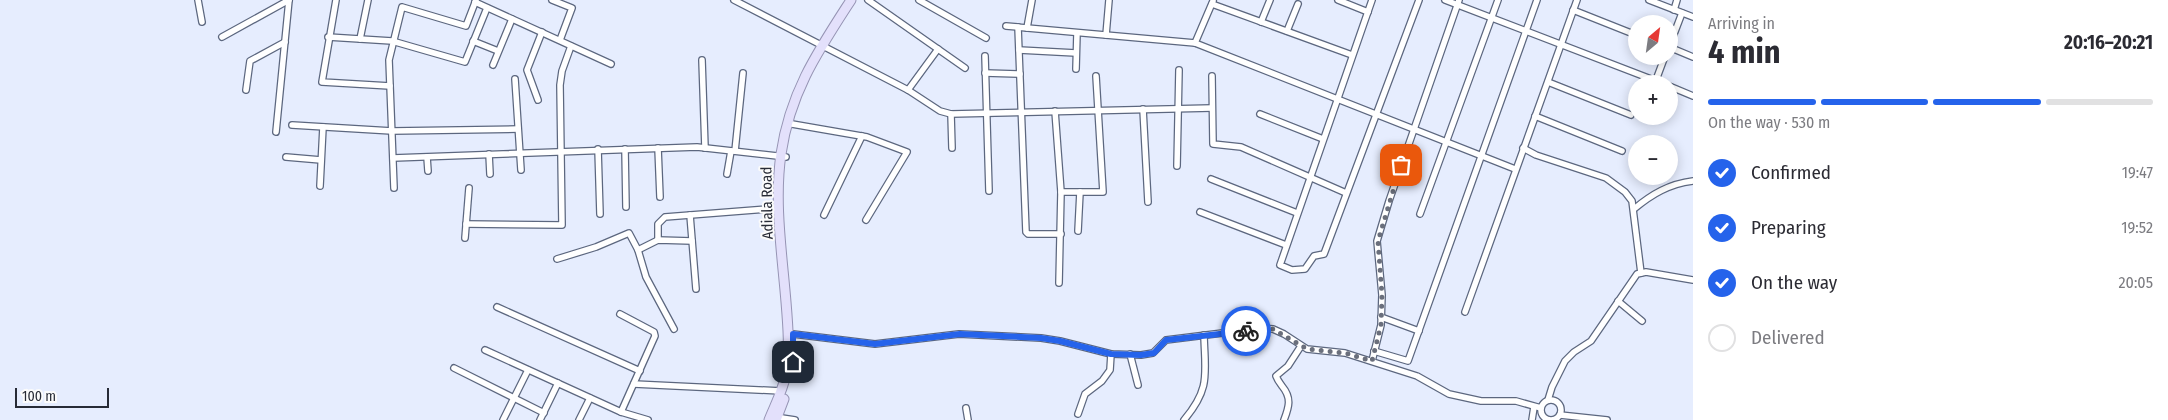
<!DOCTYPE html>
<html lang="en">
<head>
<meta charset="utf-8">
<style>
	:root { --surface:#fff; --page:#f2f2f3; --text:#2b2b33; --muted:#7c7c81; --line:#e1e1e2; --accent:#2563eb }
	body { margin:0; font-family:"Fira Sans Condensed",sans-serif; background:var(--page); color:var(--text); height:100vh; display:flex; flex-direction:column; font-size:19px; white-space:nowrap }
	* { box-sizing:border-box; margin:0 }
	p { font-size:16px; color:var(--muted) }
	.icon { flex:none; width:28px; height:28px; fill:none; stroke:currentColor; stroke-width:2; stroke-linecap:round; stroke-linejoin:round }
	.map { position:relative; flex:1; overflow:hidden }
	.drawer { display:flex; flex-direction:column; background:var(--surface); width:475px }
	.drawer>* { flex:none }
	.needle { width:32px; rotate:29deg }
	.controls { position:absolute; left:1628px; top:15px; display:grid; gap:10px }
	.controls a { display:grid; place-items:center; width:50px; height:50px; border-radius:50%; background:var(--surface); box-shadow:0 2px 12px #0003; font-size:25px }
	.scale { position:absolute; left:15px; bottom:12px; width:94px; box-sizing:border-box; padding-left:5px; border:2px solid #272b36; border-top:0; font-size:14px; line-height:18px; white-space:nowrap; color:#272b36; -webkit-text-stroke:4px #fbfbfb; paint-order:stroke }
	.pin { position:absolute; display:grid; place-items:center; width:42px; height:42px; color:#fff; margin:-21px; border-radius:10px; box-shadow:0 2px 8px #0006 }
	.courier { position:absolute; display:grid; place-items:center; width:50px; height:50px; margin:-25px; border:4px solid #2563eb; border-radius:50%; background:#fff; color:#222; box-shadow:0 1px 6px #0007 }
	.headline em { font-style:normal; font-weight:700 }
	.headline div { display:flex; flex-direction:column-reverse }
	.headline { display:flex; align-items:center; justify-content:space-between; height:85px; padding:0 15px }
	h1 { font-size:32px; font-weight:700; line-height:38px }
	.bar { display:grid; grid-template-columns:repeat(4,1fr); gap:8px 5px; align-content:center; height:60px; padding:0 15px }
	.bar i { height:6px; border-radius:4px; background:var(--line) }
	.bar .current { background:var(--accent) }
	.bar p { grid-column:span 4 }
	ol { padding:0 15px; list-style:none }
	li { display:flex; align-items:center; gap:15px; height:55px }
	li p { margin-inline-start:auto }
	li .icon { padding:5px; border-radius:50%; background:var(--accent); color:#fff; stroke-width:4 }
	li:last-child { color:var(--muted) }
	li i { width:28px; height:28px; border:2px solid var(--line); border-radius:50% }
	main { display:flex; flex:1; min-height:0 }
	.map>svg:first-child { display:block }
</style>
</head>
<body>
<main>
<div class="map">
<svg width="1693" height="420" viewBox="0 0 1693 420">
	<rect width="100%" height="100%" fill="#e6edfe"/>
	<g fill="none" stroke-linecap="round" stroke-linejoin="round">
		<defs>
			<g id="minor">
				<path d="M198 0 202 22"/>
				<path d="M336 0 322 82 390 86"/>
				<path d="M552 0 572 8 560 40"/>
				<path d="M734 0 908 90 940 111 951 114 1212 108"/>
				<path d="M868 0 965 68"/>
				<path d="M919 0 986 38"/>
				<path d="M1338 0 1368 12"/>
				<path d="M1372 0 1280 265 1292 270 1305 269 1314 256 1324 254 1419 0"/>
				<path d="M1445 0 1664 84"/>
				<path d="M1649 0 1693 17"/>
				<path d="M475 2 611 64"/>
				<path d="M1212 4 1352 55"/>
				<path d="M1573 10 1636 35"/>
				<path d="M1674 10 1677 0"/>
				<path d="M1261 22 1270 0"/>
				<path d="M1006 26 1195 43 1515 169"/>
				<path d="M1018 27 1026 232 1028 234H1061"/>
				<path d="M1027 28 1032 0"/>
				<path d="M1287 31 1298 4"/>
				<path d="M1106 35 1109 0"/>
				<path d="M222 37 289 0"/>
				<path d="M328 37 392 41 465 62 487 8"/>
				<path d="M360 39 368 0"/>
				<path d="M473 41 498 51"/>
				<path d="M1195 43 1213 1"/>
				<path d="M1669 47 1682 13"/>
				<path d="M1669 47 1693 57"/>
				<path d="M1019 50 1076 53"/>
				<path d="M985 56 989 191"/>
				<path d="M702 60 705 148"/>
				<path d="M493 65 512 19"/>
				<path d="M1076 69 1077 33"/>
				<path d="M985 73 1020 74"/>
				<path d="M1212 76 1213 144 1241 147 1346 193"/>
				<path d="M515 79 521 170"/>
				<path d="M1656 80 1665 56"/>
				<path d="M1548 82 1631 115"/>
				<path d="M1669 86 1693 96"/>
				<path d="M246 90 250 61 285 42"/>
				<path d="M908 90 938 49"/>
				<path d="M538 100 527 70 542 32"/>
				<path d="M1143 109 1148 202"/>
				<path d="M1055 111 1061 192 1059 283"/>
				<path d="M951 114 952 148"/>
				<path d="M1260 114 1323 139"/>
				<path d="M1535 116 1622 151"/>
				<path d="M792 124 867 137 907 152 866 220"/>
				<path d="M292 125 392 131 518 129"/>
				<path d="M276 132 289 0"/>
				<path d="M658 148 660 197"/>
				<path d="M1523 148 1536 155 1606 178 1625 192 1632 201 1641 273"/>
				<path d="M598 149 600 214"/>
				<path d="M625 149 626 207"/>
				<path d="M735 151 743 73"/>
				<path d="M489 154 490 174"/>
				<path d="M286 157 321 160"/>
				<path d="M427 157 428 171"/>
				<path d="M393 158 697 147 786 157"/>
				<path d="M1177 166 1179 70"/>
				<path d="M727 174 731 151"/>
				<path d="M1211 179 1297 213"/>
				<path d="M320 186 323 127"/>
				<path d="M394 188 389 60 402 7 466 26 476 0"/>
				<path d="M1061 192H1103L1096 76"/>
				<path d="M1634 209C1652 194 1669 184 1693 181"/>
				<path d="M1200 212 1286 245"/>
				<path d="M1420 214 1498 0"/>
				<path d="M690 215 696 289"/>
				<path d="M824 215 862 136"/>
				<path d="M466 224 562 225 560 85 562 71 571 46"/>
				<path d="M1078 231 1080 192"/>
				<path d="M465 238 469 188"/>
				<path d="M658 240V224L665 217 779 208"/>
				<path d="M638 250 658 240 692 241"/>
				<path d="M557 259 596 247 629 233 638 250 646 277 674 329"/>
				<path d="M1618 301 1642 321"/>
				<path d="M497 307 640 371"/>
				<path d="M1465 312 1577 0"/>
				<path d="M620 314 654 332 655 336 621 412"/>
				<path d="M1381 317 1419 331"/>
				<path d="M793 334 875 344 959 334 1041 338 1060 341 1111 354 1141 355 1153 353 1166 340 1263 328 1273 329 1284 334 1307 349 1345 353 1417 376 1449 394 1481 401H1516L1541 408"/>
				<path d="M485 350 621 412 648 420"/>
				<path d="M1374 351 1408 361 1537 0"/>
				<path d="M1130 354 1138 385"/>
				<path d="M1372 361 1381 325 1382 295 1377 241 1389 201 1459 0"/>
				<path d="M454 368 544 413"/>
				<path d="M634 384 781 391"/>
				<circle cx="1551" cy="410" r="10"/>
				<path d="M1548 400 1552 387 1565 361 1574 352 1591 341 1637 274 1646 272 1693 280"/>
				<path d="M966 408 968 420"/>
				<path d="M1078 414 1085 394 1102 381 1110 370 1111 354"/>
				<path d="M1560 415 1607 420"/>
				<path d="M775 417 795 420"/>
				<path d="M503 420 528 370"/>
				<path d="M540 420 558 383"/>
				<path d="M579 420 590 398"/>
				<path d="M1184 420C1211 388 1205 374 1204 335"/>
				<path d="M1284 420C1289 407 1292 398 1282 386 1279 382 1278 381 1276 376L1288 366 1301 346"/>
				<path d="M1532 420 1534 407"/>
			</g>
			<g id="primary">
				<path d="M769 420C775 405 783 390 786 374 790 350 788 326 786 302 782 253 774 202 781 154 790 92 818 51 851 0"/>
				<path d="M776 420 784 399"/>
			</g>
		</defs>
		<use href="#minor" stroke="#5c677f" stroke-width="8"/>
		<use href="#primary" stroke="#9694b4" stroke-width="11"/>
		<use href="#minor" stroke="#fff" stroke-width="5.5"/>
		<use href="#primary" stroke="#e3e0fb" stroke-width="9"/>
	</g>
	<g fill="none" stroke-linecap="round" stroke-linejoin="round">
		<path stroke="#6a6f7c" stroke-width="5" stroke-dasharray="0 9" d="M1246 331 1263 328 1273 329 1307 349 1345 353 1372 361 1381 325 1382 295 1378 241 1401 165"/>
		<path stroke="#2563eb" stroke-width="6" d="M793 362V334L875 344 960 334 1041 338 1060 341 1111 354 1141 355 1154 353 1166 340 1246 331"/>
	</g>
	<g text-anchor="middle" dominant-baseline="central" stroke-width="4" stroke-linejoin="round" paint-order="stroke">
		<g font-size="15" fill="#272b36" stroke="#fbfbfb">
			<text transform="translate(767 203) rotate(-91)">Adiala Road</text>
		</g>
	</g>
</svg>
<div class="controls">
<a><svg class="needle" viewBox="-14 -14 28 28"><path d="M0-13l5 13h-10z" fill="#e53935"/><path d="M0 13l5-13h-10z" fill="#7c7c81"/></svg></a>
<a>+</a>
<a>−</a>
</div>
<div class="scale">100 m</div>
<div class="pin" style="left:1401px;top:165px;background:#ea580c"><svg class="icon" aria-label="bag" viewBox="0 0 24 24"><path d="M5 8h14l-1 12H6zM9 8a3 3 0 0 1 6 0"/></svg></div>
<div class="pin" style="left:793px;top:362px;background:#1f2937"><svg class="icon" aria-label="home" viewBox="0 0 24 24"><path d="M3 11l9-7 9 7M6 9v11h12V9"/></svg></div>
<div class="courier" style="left:1246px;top:331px"><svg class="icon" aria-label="bike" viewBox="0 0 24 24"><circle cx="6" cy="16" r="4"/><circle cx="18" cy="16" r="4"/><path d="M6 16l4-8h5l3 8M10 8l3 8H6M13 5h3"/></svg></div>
</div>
<section class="drawer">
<div class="headline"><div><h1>4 min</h1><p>Arriving in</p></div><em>20:16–20:21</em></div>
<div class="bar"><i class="current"></i><i class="current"></i><i class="current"></i><i></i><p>On the way · 530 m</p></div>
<ol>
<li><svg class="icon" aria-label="check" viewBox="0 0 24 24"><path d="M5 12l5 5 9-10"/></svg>Confirmed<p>19:47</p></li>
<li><svg class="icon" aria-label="check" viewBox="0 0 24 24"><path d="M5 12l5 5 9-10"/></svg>Preparing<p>19:52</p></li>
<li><svg class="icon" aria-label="check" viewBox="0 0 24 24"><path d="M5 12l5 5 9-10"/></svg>On the way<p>20:05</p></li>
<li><i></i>Delivered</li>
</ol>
</section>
</main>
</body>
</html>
